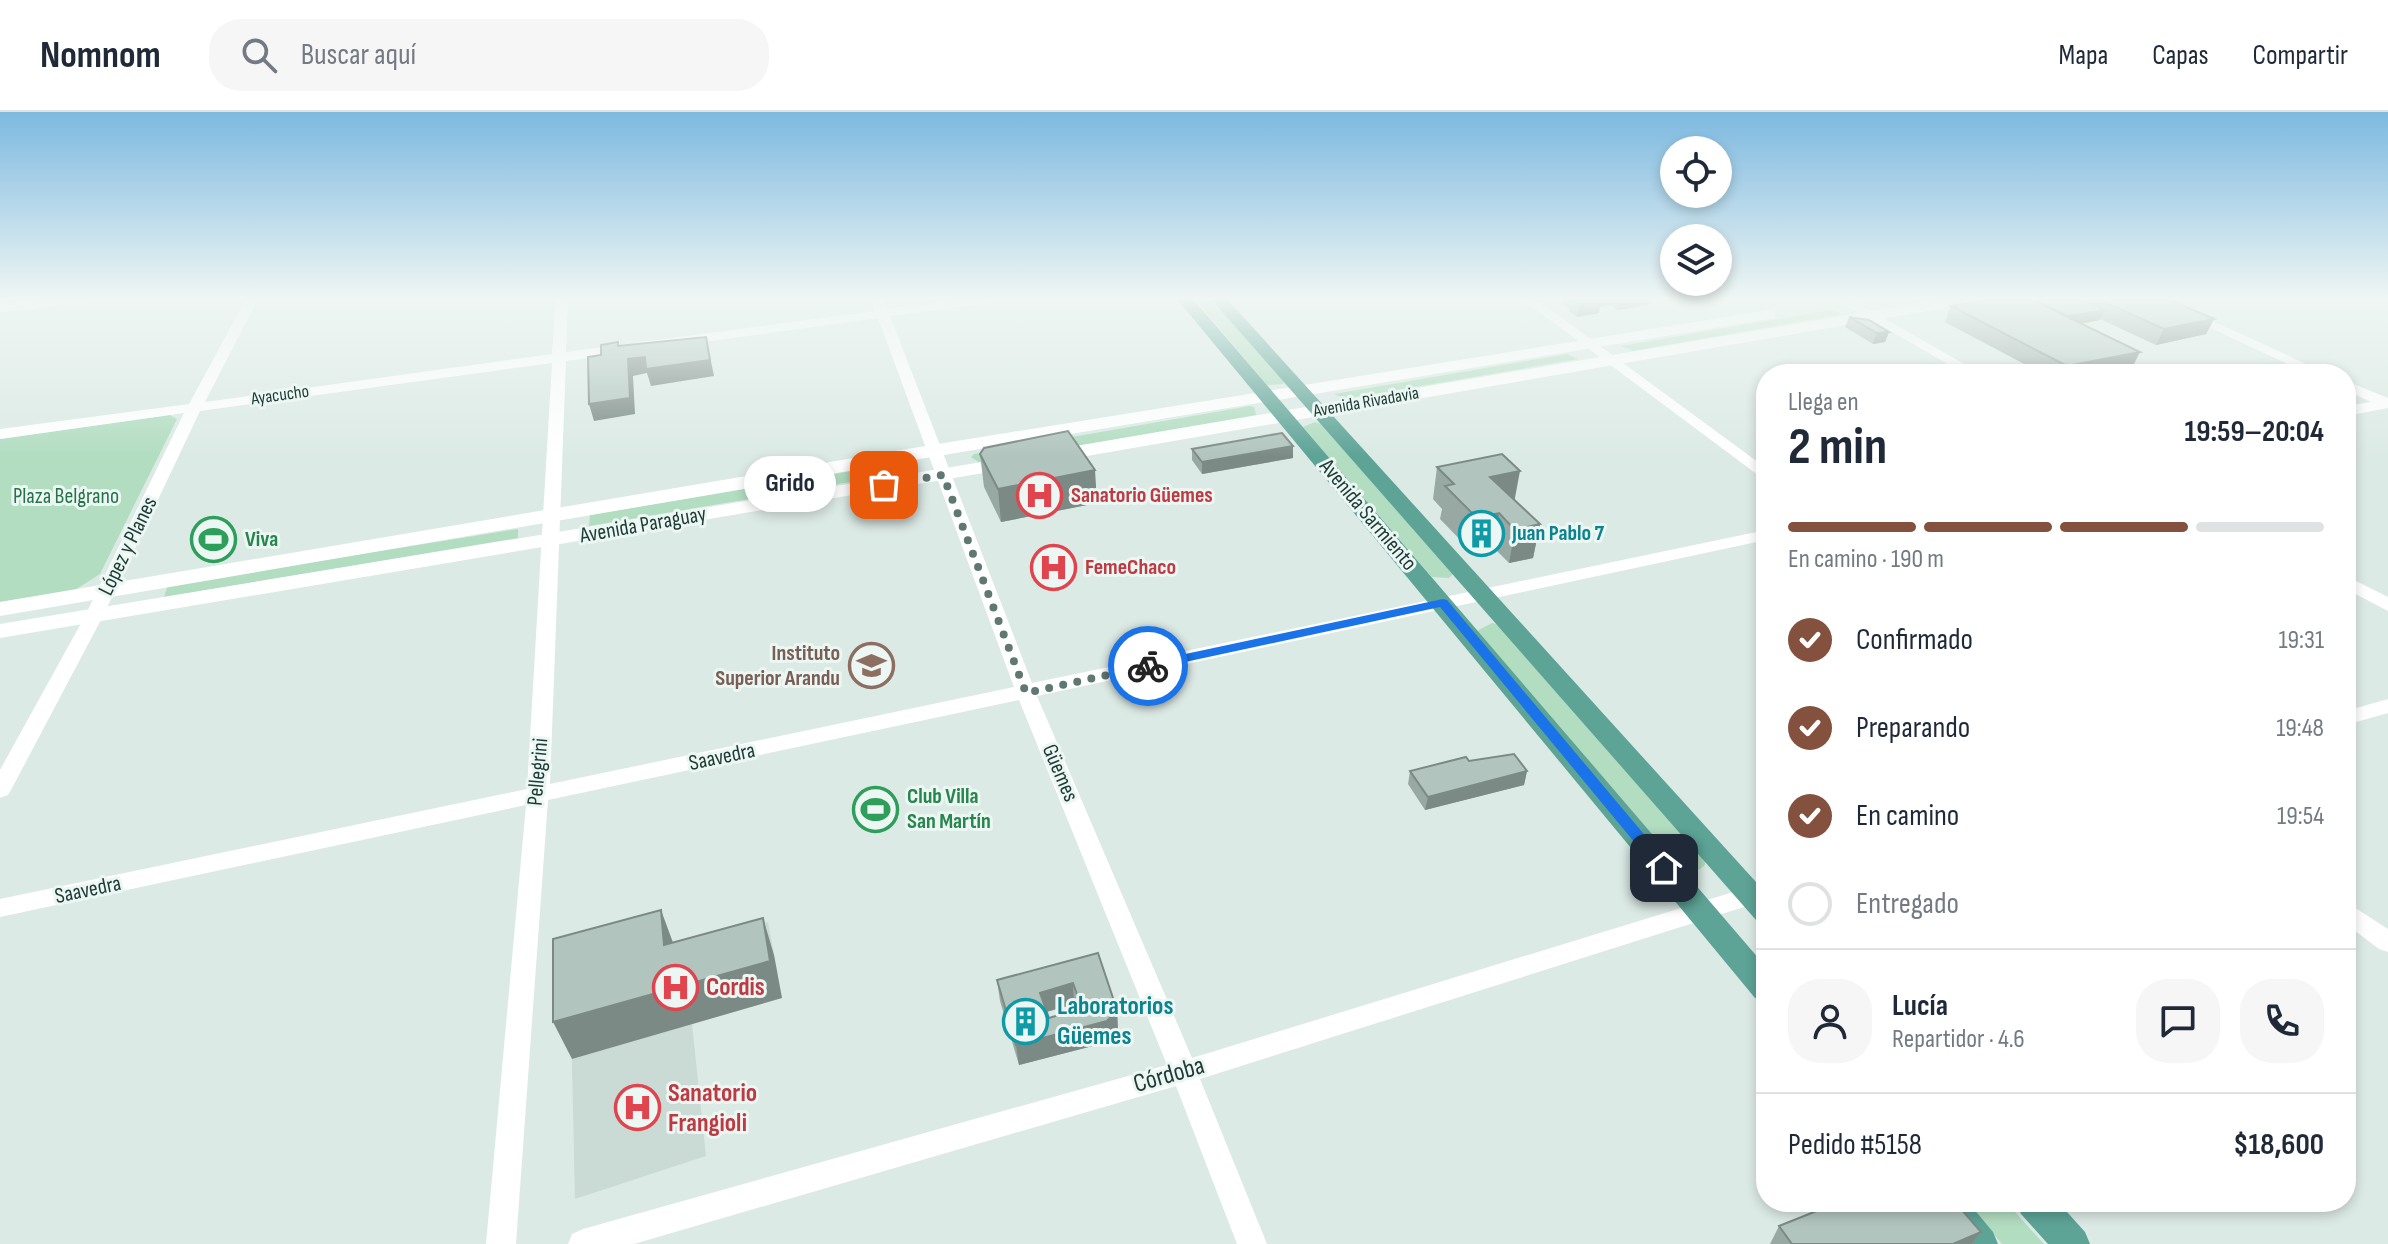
<!DOCTYPE html>
<html lang="es">
<head>
<meta charset="utf-8">
<style>
	:root { --surface:#fff; --page:#f6f6f7; --text:#1f2937; --muted:#747a83; --line:#e0e1e3; --accent:#83513e }
	body { margin:0; font-family:"Sofia Sans Condensed",sans-serif; background:var(--page); color:var(--text); height:100vh; display:flex; flex-direction:column; font-size:30px; white-space:nowrap }
	* { box-sizing:border-box; margin:0 }
	p { font-size:26px; color:var(--muted) }
	.icon { flex:none; width:44px; height:44px; fill:none; stroke:currentColor; stroke-width:2; stroke-linecap:round; stroke-linejoin:round }
	.map { position:relative; flex:1; overflow:hidden }
	.side { position:absolute; left:1756px; top:252px; width:600px; height:848px; display:flex; flex-direction:column; background:var(--surface); border-radius:32px; box-shadow:0 4px 12px #0003 }
	.side>* { flex:none }
	.buttons { position:absolute; left:1660px; top:24px; display:grid; gap:16px }
	.buttons a { display:grid; place-items:center; width:72px; height:72px; border-radius:50%; background:var(--surface); box-shadow:0 4px 12px #0003; font-size:40px }
	.pin { position:absolute; display:grid; place-items:center; width:68px; height:68px; color:#fff; margin:-34px; border-radius:16px; box-shadow:0 4px 12px #0006 }
	.courier { position:absolute; display:grid; place-items:center; width:80px; height:80px; margin:-40px; border:6px solid #1a73e8; border-radius:50%; background:#fff; color:#222; box-shadow:0 2px 10px #0007 }
	.bubble { position:absolute; height:56px; border-radius:28px; background:var(--surface); box-shadow:0 4px 12px #0003; font-size:26px; font-weight:700; line-height:56px; text-align:center }
	.head em { font-style:normal; font-weight:700 }
	.head div { display:flex; flex-direction:column-reverse }
	.head { display:flex; align-items:center; justify-content:space-between; height:136px; padding:0 32px }
	h1 { font-size:52px; font-weight:700; line-height:60px }
	.bar { display:grid; grid-template-columns:repeat(4,1fr); gap:12px 8px; align-content:center; height:96px; padding:0 32px }
	.bar i { height:10px; border-radius:6px; background:var(--line) }
	.bar .active { background:var(--accent) }
	.bar p { grid-column:span 4 }
	.line { display:flex; align-items:center; gap:20px; padding:0 32px; border-top:2px solid var(--line) }
	.line div { flex:1 }
	.round { display:grid; place-items:center; flex:none; width:84px; height:84px; border-radius:32px; background:var(--page) }
	ol { padding:0 32px; list-style:none }
	li { display:flex; align-items:center; gap:24px; height:88px }
	li p { margin-inline-start:auto }
	li .icon { padding:8px; border-radius:50%; background:var(--accent); color:#fff; stroke-width:4 }
	li:last-child { color:var(--muted) }
	li i { width:44px; height:44px; border:4px solid var(--line); border-radius:50% }
	header { display:flex; align-items:center; gap:48px; box-sizing:border-box; height:112px; padding:0 40px; background:var(--surface); border-bottom:2px solid var(--line) }
	header strong { font-size:38px }
	nav { display:flex; gap:44px; margin-inline-start:auto; font-size:28px }
	.search { width:560px; height:72px; background:var(--page); display:flex; align-items:center; gap:20px; box-sizing:border-box; padding:0 28px; border-radius:32px; color:var(--muted); font-size:30px }
	.map>svg:first-child { display:block }
</style>
</head>
<body>
<header>
<strong>Nomnom</strong>
<div class="search"><svg class="icon" aria-label="search" viewBox="0 0 24 24"><circle cx="10" cy="10" r="6"/><path d="M15 15l6 6"/></svg>Buscar aquí</div>
<nav><a>Mapa</a><a>Capas</a><a>Compartir</a></nav>
</header>
<div class="map">
<svg width="2388" height="1132" viewBox="0 0 2388 1132">
	<rect width="100%" height="100%" fill="#dceae5"/>
	<path fill="#cadad4" d="M768 810 782 886 692 912 706 1044 575 1087 570 864Z"/>
	<g fill="#b2ddc1">
		<path d="M1195 187H1213L1285 269 1283 272 1267 273Z"/>
		<path d="M1831 198 1842 202 1633 239 1621 234Z"/>
		<path d="M1567 242 1578 247 1345 287 1334 282Z"/>
		<path d="M1250 294 1254 295 1256 303 980 351 971 345 974 342Z"/>
		<path d="M170 303 177 307 100 462 75 478 0 490V327Z"/>
		<path d="M1315 310 1321 312 1453 462 1449 466 1432 465 1303 315Z"/>
		<path d="M899 351H908L910 357 903 361 589 414 590 403Z"/>
		<path d="M518 417V426L164 485 168 473Z"/>
		<path d="M1492 511 1499 513 1704 744 1705 753C1696 762 1688 759 1678 755L1477 519Z"/>
		<path d="M1966 1090H2006L2044 1132H2002Z"/>
	</g>
	<g fill="none" stroke-linecap="round" stroke-linejoin="round">
		<g fill="#fff" fill-rule="evenodd">
			<path d="M50 187H91L85 191 0 200V192Z"/>
			<path d="M246 187H258L205 290 552 242 556 187H568L566 240 875 199 871 187H883L887 197 961 187H994L988 191 890 204 1032 571 1766 418V428L1037 584 1192 946 1766 770V788L1200 967 1267 1132H1237L1176 974 634 1132H568L572 1122 583 1117 1167 953 1019 588 548 688 516 1132H486L526 693 0 805V787L527 677 552 251 200 299 103 504 11 678 8 683 0 686V658L85 504 184 301 0 327V317L189 292ZM878 206 1014 575 550 672 566 249Z"/>
			<path d="M1522 187H1536L1766 356V369Z"/>
			<path d="M1835 187H1850L1982 262H1965Z"/>
			<path d="M2149 187H2165L2328 262H2309Z"/>
			<path d="M2346 269 2388 286V296L2346 304V294L2371 290 2346 278Z"/>
			<path d="M2346 464 2388 485V499L2346 477Z"/>
			<path d="M2388 587V601L2346 613V599Z"/>
			<path d="M2346 790 2388 817V840L2379 837 2346 812Z"/>
		</g>
		<g fill="#fff" fill-rule="evenodd">
			<path d="M1942 187H1976L1968 192 1052 350 1042 344 1052 338Z"/>
			<path d="M1769 198 1775 200V206L907 349 0 504V490L907 337Z"/>
			<path d="M1012 345 1019 347 1022 351 1019 355 0 526V512Z"/>
		</g>
		<g fill="#5da396" fill-rule="evenodd">
			<path d="M1177 187H1193L1766 855V890L1755 886Z"/>
			<path d="M1211 187H1227L1766 781V811L1756 808Z"/>
			<path d="M1927 1090H1968L1993 1120 1998 1132H1957L1932 1102Z"/>
			<path d="M2016 1090H2058L2085 1120 2090 1132H2048L2021 1102Z"/>
		</g>
	</g>
	<g fill="#98a9a3" fill-rule="evenodd">
		<path d="M1563 187H1650L1648 193 1617 198 1610 193 1600 195 1599 201 1577 205 1569 199 1570 197 1562 191Z"/>
		<path d="M1993 187H2168L2214 207 2206 222 2156 233 2100 207V208L2081 212 2132 256 2102 262H2043L1945 210 1951 194Z"/>
		<path d="M1849 205 1889 220 1885 230 1873 232 1845 215Z"/>
		<path d="M1192 337 1293 346 1202 362 1192 348Z"/>
		<path d="M980 342 1097 391 1001 410 984 375Z"/>
		<path d="M1437 355 1515 388 1540 412 1533 446 1509 451 1493 435 1472 440 1440 407 1442 397 1433 387Z"/>
		<path d="M1469 649 1527 659 1524 673 1425 698 1408 672 1410 659Z"/>
		<path d="M1098 841 1117 898 1118 919 1108 930 1019 953 1000 889 997 868ZM1074 892 1076 897 1049 906 1047 900Z"/>
		<path d="M1779 1114 1981 1120 1972 1132H1770Z"/>
	</g>
	<g fill="#7c8a85">
		<path d="M1581 187H1612L1610 193 1600 195 1599 201 1577 205Z"/>
		<path d="M1620 187H1650L1648 193 1617 198Z"/>
		<path d="M2105 198 2100 208 2064 215 2068 204Z"/>
		<path d="M2214 207 2206 222 2156 233 2164 217Z"/>
		<path d="M1889 220 1885 230 1873 232 1877 221Z"/>
		<path d="M706 225 714 264 651 274 647 261 633 264 635 302 594 309 589 292 628 247 645 245Z"/>
		<path d="M2140 240 2132 256 2102 262H2063L2067 254Z"/>
		<path d="M1293 334V346L1202 362V350Z"/>
		<path d="M1095 358 1097 391 1001 410 998 377Z"/>
		<path d="M1520 359 1514 391 1490 365Z"/>
		<path d="M1499 401 1493 435 1472 440 1477 406Z"/>
		<path d="M1540 412 1533 446 1509 451 1515 418Z"/>
		<path d="M1527 659 1524 673 1425 698 1428 685Z"/>
		<path d="M661 798 675 836 664 833Z"/>
		<path d="M763 806 774 843 782 886 572 947 553 910Z"/>
		<path d="M1073 871 1074 892 1042 901 1040 881Z"/>
		<path d="M1117 898 1118 919 1108 930 1019 953 1016 933Z"/>
		<path d="M1981 1120 1972 1132H1953Z"/>
	</g>
	<g fill="#b1c5be" stroke="#7c8a85" stroke-width="2" fill-rule="evenodd">
		<path d="M1993 187H2030L2140 240 2067 254 1951 194Z"/>
		<path d="M2032 187H2081L2105 198 2068 204Z"/>
		<path d="M2098 187H2168L2214 207 2164 217Z"/>
		<path d="M1849 205 1869 208 1889 220 1877 221Z"/>
		<path d="M706 225 710 248 646 257 645 245 628 247 630 286 589 292 588 245 601 243V233L618 230V234Z"/>
		<path d="M1068 319 1095 358 998 377 980 342 984 336Z"/>
		<path d="M1282 321 1293 334 1202 350 1192 337Z"/>
		<path d="M1502 342 1520 359 1490 365 1540 412 1515 418 1499 401 1477 406 1445 374 1454 372 1437 355Z"/>
		<path d="M1514 642 1527 659 1428 685 1410 659 1466 645 1469 649Z"/>
		<path d="M661 798 664 833 763 806 770 849 553 910V827Z"/>
		<path d="M1098 841 1117 898 1107 909 1016 933 997 868ZM1073 871 1082 896 1049 906 1040 881Z"/>
		<path d="M1839 1090H1955L1981 1120 1953 1132H1792L1779 1114Z"/>
	</g>
	<linearGradient id="sky" x2="0" y2="1"><stop stop-color="#7db9e0"/><stop offset="0.54" stop-color="#eff6f3"/><stop offset="1" stop-color="#eff6f3" stop-opacity="0"/></linearGradient>
	<rect width="2388" height="345" fill="url(#sky)"/>
	<path fill="#1a73e8" d="M1443 487 1447 488 1669 752V760H1659L1440 495 1148 558 1142 554 1148 550Z"/>
	<g fill="none" stroke-linecap="round" stroke-linejoin="round">
		<path stroke="#607872" stroke-width="8" stroke-dasharray="0 14.4" d="M884 373 943 363 1026 581 1148 554"/>
	</g>
	<defs>
		<symbol id="hospital-ring" viewBox="-11 -11 22 22"><circle r="9.5" fill="#ecf6f2" stroke="#e0444e" stroke-width="1.5"/><path d="M-5-5h3v3.5h4V-5h3V5h-3V1.5h-4V5h-3Z" fill="#e0444e"/></symbol>
		<symbol id="building-ring" viewBox="-11 -11 22 22"><circle r="9.5" fill="#ecf6f2" stroke="#0f9aa8" stroke-width="1.5"/><path d="M-4-6H4V6H1V3H-1V6H-4ZM-2.5-4.3h1.7v1.8h-1.7ZM.8-4.3h1.7v1.8H.8ZM-2.5-1h1.7V.8h-1.7ZM.8-1h1.7V.8H.8Z" fill="#0f9aa8"/></symbol>
		<symbol id="stadium-ring" viewBox="-11 -11 22 22"><circle r="9.5" fill="#ecf6f2" stroke="#2e9e5b" stroke-width="1.5"/><path d="M0-5a6.5 5 0 1 0 0 10a6.5 5 0 1 0 0-10ZM-3.5-1.8h7v3.6h-7Z" fill="#2e9e5b"/></symbol>
		<symbol id="school-ring" viewBox="-11 -11 22 22"><circle r="9.5" fill="#ecf6f2" stroke="#8d6e63" stroke-width="1.5"/><path d="M0-5L7-2L0 1L-7-2ZM-4 1L0 2.5L4 1V4Q0 6-4 4Z" fill="#8d6e63"/></symbol>
	</defs>
	<g fill-rule="evenodd">
		<use href="#hospital-ring" x="1014" y="358" width="51" height="51"/>
		<use href="#building-ring" x="1456" y="396" width="51" height="51"/>
		<use href="#stadium-ring" x="188" y="402" width="51" height="51"/>
		<use href="#hospital-ring" x="1028" y="430" width="51" height="51"/>
		<use href="#school-ring" x="846" y="528" width="51" height="51"/>
		<use href="#stadium-ring" x="850" y="672" width="51" height="51"/>
		<use href="#hospital-ring" x="650" y="850" width="51" height="51"/>
		<use href="#building-ring" x="1000" y="884" width="51" height="51"/>
		<use href="#hospital-ring" x="612" y="970" width="51" height="51"/>
	</g>
	<g text-anchor="middle" dominant-baseline="central" stroke-width="6" stroke-linejoin="round" paint-order="stroke">
		<g font-size="18" fill="#1d3a34" stroke="#ecf6f2">
			<text transform="translate(280 283) rotate(-8)">Ayacucho</text>
			<text transform="translate(1366 290) rotate(-10)">Avenida Rivadavia</text>
		</g>
		<g font-size="22" font-weight="bold" fill="#be3a42" stroke="#ecf6f2" text-anchor="start">
			<text x="1071" y="383">Sanatorio Güemes</text>
			<text x="1085" y="455">FemeChaco</text>
		</g>
		<g font-size="22" fill="#247349" stroke="#ecf6f2">
			<text x="66" y="384">Plaza Belgrano</text>
		</g>
		<g font-size="22" fill="#1d3a34" stroke="#ecf6f2">
			<text transform="translate(1368 403) rotate(50)">Avenida Sarmiento</text>
			<text transform="translate(643 413) rotate(-10)">Avenida Paraguay</text>
			<text transform="translate(128 434) rotate(-64)">López y Planes</text>
			<text transform="translate(722 645) rotate(-12)">Saavedra</text>
			<text transform="translate(538 660) rotate(-85)">Pellegrini</text>
			<text transform="translate(1060 661) rotate(67)">Güemes</text>
			<text transform="translate(88 778) rotate(-12)">Saavedra</text>
		</g>
		<g font-size="22" font-weight="bold" fill="#0d838f" stroke="#ecf6f2" text-anchor="start">
			<text x="1512" y="421">Juan Pablo 7</text>
		</g>
		<g font-size="22" font-weight="bold" fill="#27864d" stroke="#ecf6f2" text-anchor="start">
			<text x="245" y="427">Viva</text>
			<text x="907" y="684">Club Villa<tspan x="907" dy="25">San Martín</tspan></text>
		</g>
		<g font-size="22" font-weight="bold" fill="#785e54" stroke="#ecf6f2" text-anchor="end">
			<text x="840" y="541">Instituto<tspan x="840" dy="25">Superior Arandu</tspan></text>
		</g>
		<g font-size="26" font-weight="bold" fill="#be3a42" stroke="#ecf6f2" text-anchor="start">
			<text x="706" y="875">Cordis</text>
			<text x="668" y="981">Sanatorio<tspan x="668" dy="30">Frangioli</tspan></text>
		</g>
		<g font-size="26" font-weight="bold" fill="#0d838f" stroke="#ecf6f2" text-anchor="start">
			<text x="1057" y="894">Laboratorios<tspan x="1057" dy="30">Güemes</tspan></text>
		</g>
		<g font-size="26" fill="#1d3a34" stroke="#ecf6f2">
			<text transform="translate(1169 963) rotate(-16)">Córdoba</text>
		</g>
	</g>
</svg>
<div class="buttons">
<a><svg class="icon" aria-label="locate" viewBox="0 0 24 24"><circle cx="12" cy="12" r="6"/><path d="M12 2v4M12 18v4M2 12h4M18 12h4"/></svg></a>
<a><svg class="icon" aria-label="layers" viewBox="0 0 24 24"><path d="M12 4l9 5-9 5-9-5zM3 14l9 5 9-5"/></svg></a>
</div>
<div class="pin" style="left:884px;top:373px;background:#ea580c"><svg class="icon" aria-label="bag" viewBox="0 0 24 24"><path d="M5 8h14l-1 12H6zM9 8a3 3 0 0 1 6 0"/></svg></div>
<div class="pin" style="left:1664px;top:756px;background:#1f2937"><svg class="icon" aria-label="home" viewBox="0 0 24 24"><path d="M3 11l9-7 9 7M6 9v11h12V9"/></svg></div>
<div class="courier" style="left:1148px;top:554px"><svg class="icon" aria-label="bike" viewBox="0 0 24 24"><circle cx="6" cy="16" r="4"/><circle cx="18" cy="16" r="4"/><path d="M6 16l4-8h5l3 8M10 8l3 8H6M13 5h3"/></svg></div>
<div class="bubble" style="left:744px;top:344px;width:92px">Grido</div>
<section class="side">
<div class="head"><div><h1>2 min</h1><p>Llega en</p></div><em>19:59–20:04</em></div>
<div class="bar"><i class="active"></i><i class="active"></i><i class="active"></i><i></i><p>En camino · 190 m</p></div>
<ol>
<li><svg class="icon" aria-label="check" viewBox="0 0 24 24"><path d="M5 12l5 5 9-10"/></svg>Confirmado<p>19:31</p></li>
<li><svg class="icon" aria-label="check" viewBox="0 0 24 24"><path d="M5 12l5 5 9-10"/></svg>Preparando<p>19:48</p></li>
<li><svg class="icon" aria-label="check" viewBox="0 0 24 24"><path d="M5 12l5 5 9-10"/></svg>En camino<p>19:54</p></li>
<li><i></i>Entregado</li>
</ol>
<div class="line" style="height:144px"><a class="round"><svg class="icon" aria-label="person" viewBox="0 0 24 24"><circle cx="12" cy="8" r="4"/><path d="M4 21q1-7 8-7t8 7"/></svg></a><div><b>Lucía</b><p>Repartidor · 4.6</p></div><a class="round"><svg class="icon" aria-label="chat" viewBox="0 0 24 24"><path d="M4 5h16v11H9l-5 4z"/></svg></a><a class="round"><svg class="icon" aria-label="phone" viewBox="0 0 24 24"><path d="M5 4h4l2 5-3 2q2 4 5 5l2-3 5 2v4C11 20 4 13 5 4z"/></svg></a></div>
<div class="line" style="height:104px"><div>Pedido #5158</div><b>$18,600</b></div>
</section>
</div>
</body>
</html>
